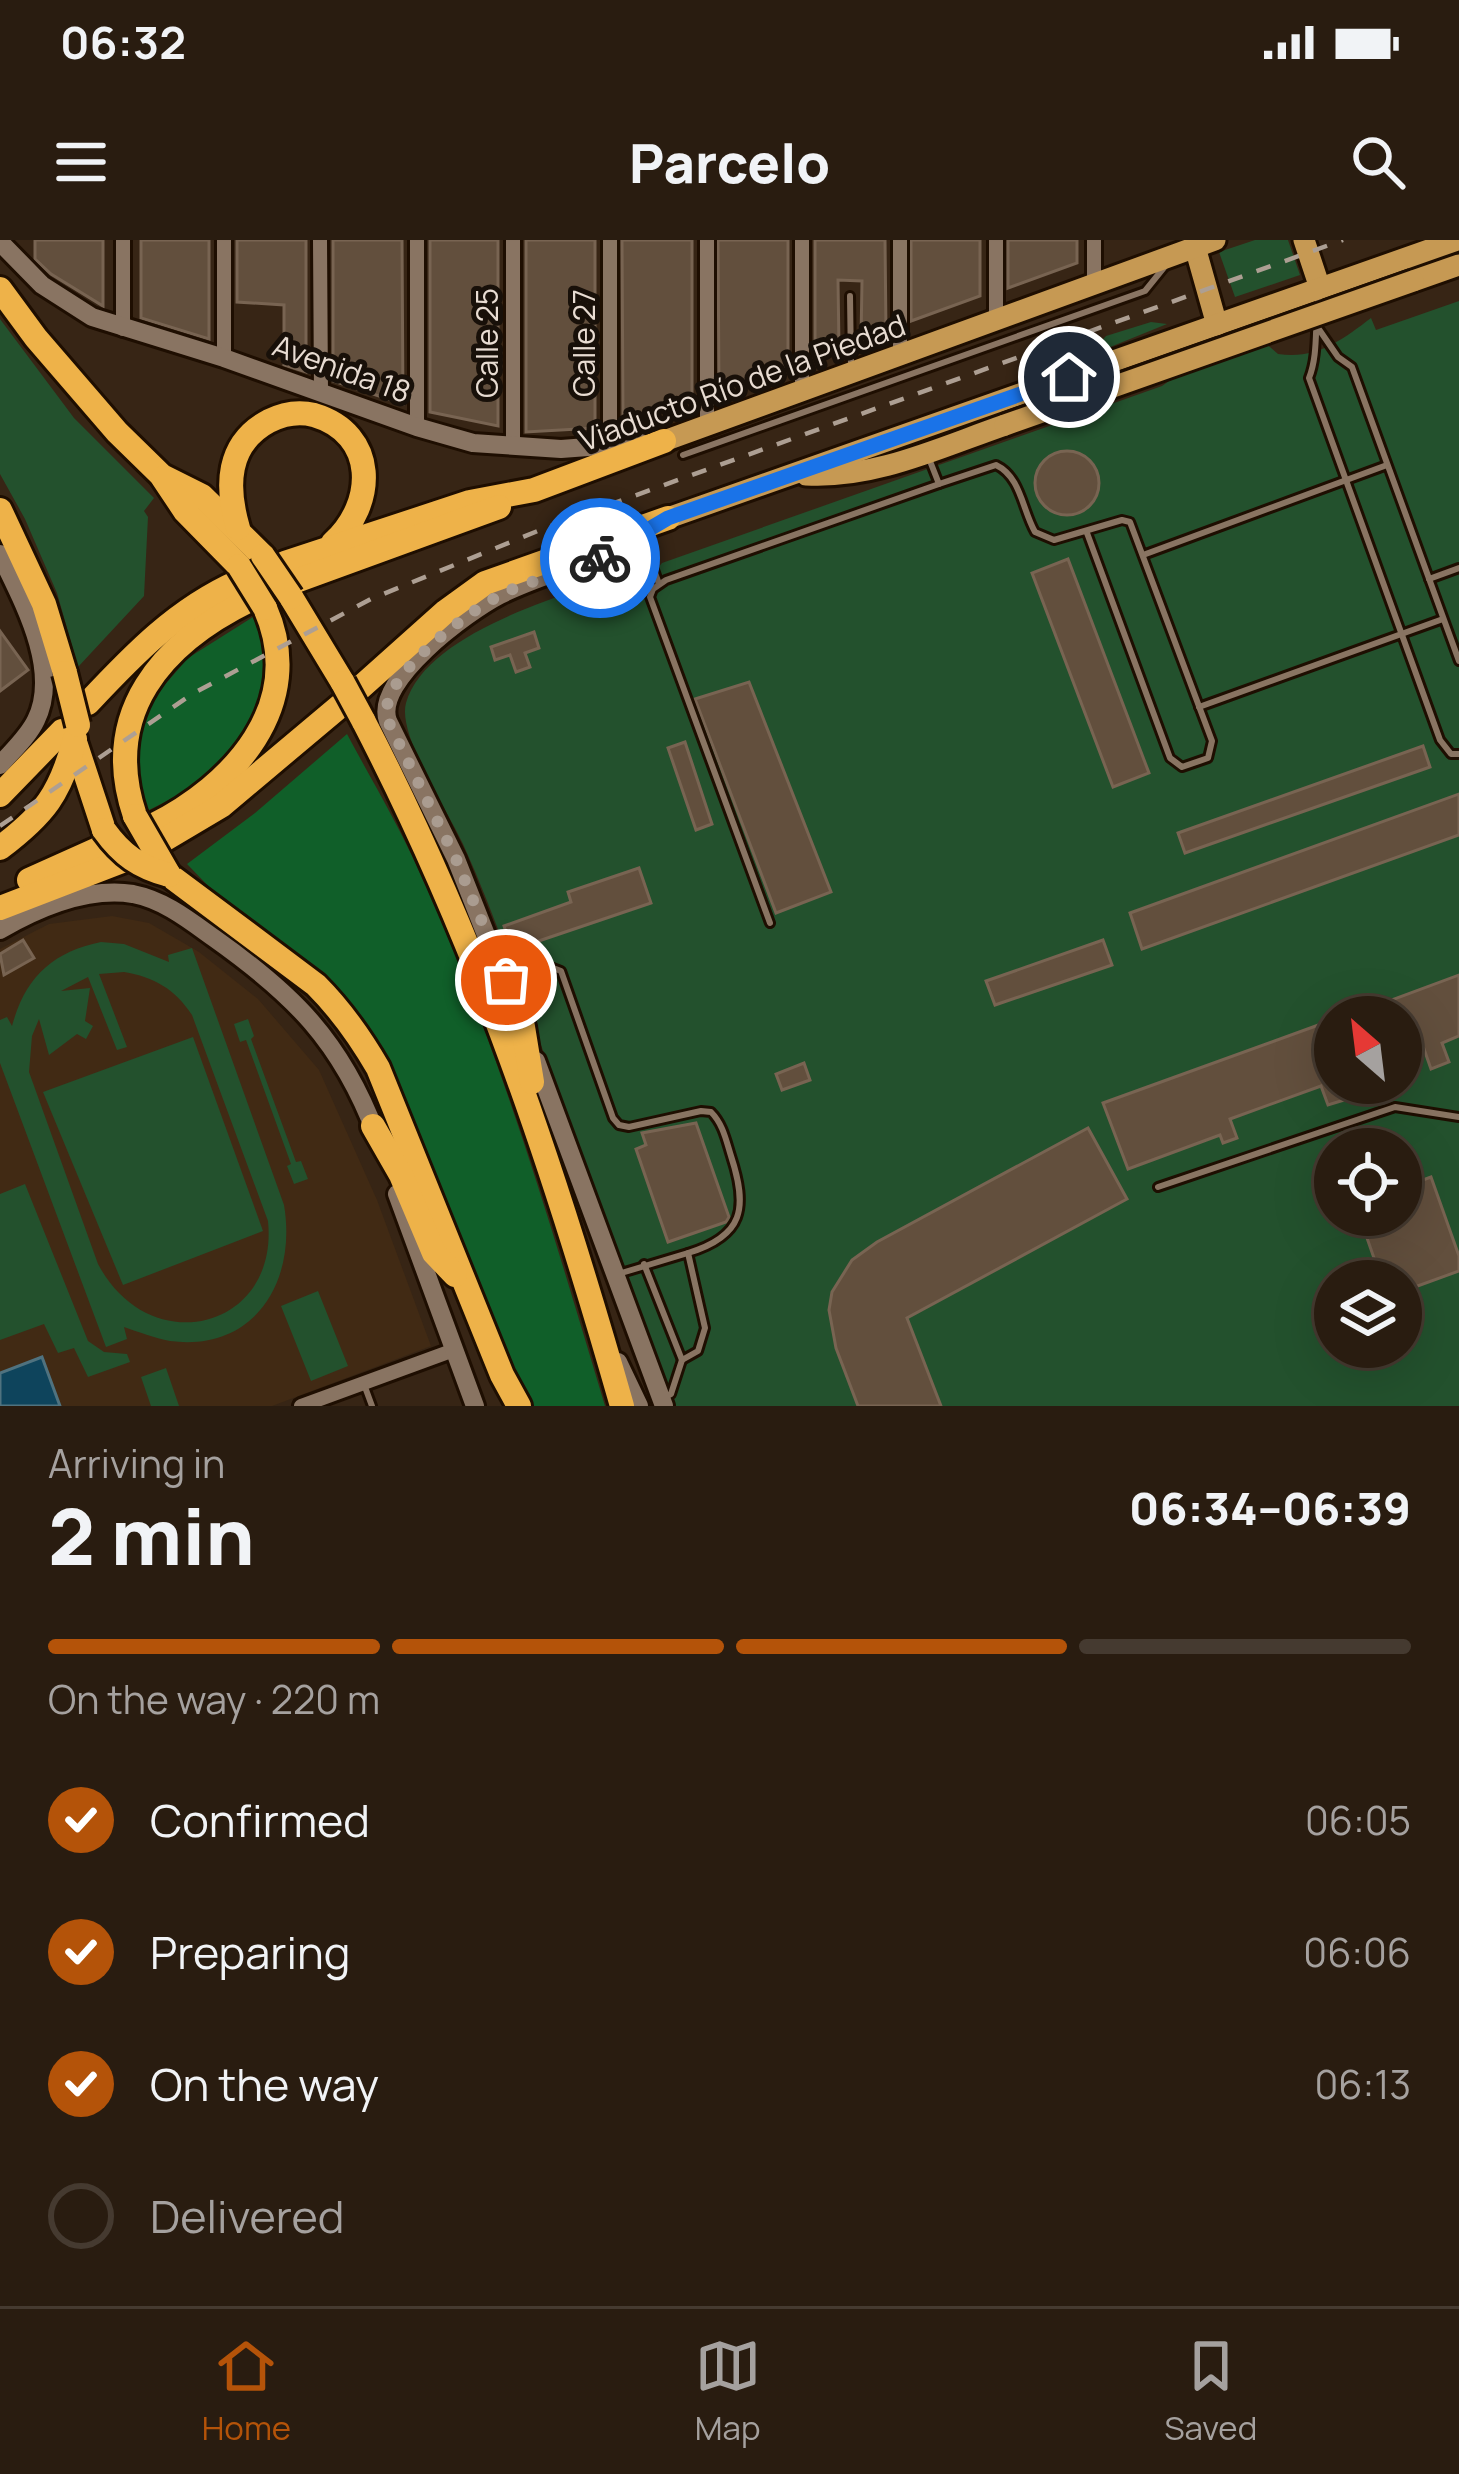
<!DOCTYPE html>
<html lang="en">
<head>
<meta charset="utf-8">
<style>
	:root { --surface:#291c10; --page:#35291e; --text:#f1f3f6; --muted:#a5a19f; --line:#453a30; --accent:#b45309 }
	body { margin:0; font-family:Manrope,sans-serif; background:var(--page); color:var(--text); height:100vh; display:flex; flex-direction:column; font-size:45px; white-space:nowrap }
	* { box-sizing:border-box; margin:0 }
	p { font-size:39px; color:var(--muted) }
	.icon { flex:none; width:66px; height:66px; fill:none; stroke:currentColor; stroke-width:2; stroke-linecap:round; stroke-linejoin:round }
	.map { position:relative; height:1166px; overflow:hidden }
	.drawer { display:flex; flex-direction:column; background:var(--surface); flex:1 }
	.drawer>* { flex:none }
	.needle { width:78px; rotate:332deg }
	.fabs { position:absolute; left:1314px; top:756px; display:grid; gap:24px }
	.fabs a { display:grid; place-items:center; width:108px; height:108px; border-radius:50%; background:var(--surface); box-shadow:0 12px 48px #0002,0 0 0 3px var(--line); font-size:60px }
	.pin { position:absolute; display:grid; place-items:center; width:102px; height:102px; color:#fff; margin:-51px; border:6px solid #fff; border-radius:50%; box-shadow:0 3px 12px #0007 }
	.courier { position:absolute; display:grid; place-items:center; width:120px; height:120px; margin:-60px; border:9px solid #1a73e8; border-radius:50%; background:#fff; color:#222; box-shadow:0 3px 15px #0007 }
	.head em { font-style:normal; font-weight:800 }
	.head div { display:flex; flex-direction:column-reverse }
	.head { display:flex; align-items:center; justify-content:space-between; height:204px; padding:0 48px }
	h1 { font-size:78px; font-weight:800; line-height:90px }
	.bar { display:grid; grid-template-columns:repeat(4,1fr); gap:18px 12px; align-content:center; height:144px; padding:0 48px }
	.bar i { height:15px; border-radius:9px; background:var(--line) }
	.bar .active { background:var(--accent) }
	.bar p { grid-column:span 4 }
	ol { padding:0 48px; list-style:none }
	li { display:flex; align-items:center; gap:36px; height:132px }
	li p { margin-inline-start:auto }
	li .icon { padding:12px; border-radius:50%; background:var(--accent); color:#fff; stroke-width:4 }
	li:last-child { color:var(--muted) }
	li i { width:66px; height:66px; border:6px solid var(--line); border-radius:50% }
	.status { display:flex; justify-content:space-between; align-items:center; height:84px; padding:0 60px; background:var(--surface); direction:ltr }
	.status svg { height:33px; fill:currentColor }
	header { display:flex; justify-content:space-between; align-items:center; height:156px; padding:0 48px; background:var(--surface); font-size:54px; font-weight:800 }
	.tab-bar { display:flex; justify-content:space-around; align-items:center; height:168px; border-top:3px solid var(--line); background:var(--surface); font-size:33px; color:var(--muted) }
	.tab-bar a { display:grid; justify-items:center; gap:6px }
	.tab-bar .active { color:var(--accent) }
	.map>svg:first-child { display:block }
</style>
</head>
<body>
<div class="status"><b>06:32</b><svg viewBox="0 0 49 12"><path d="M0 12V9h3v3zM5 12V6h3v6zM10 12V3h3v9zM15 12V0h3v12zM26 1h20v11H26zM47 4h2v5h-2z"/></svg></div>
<header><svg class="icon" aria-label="menu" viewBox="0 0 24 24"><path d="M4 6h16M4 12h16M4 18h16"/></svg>Parcelo<svg class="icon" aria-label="search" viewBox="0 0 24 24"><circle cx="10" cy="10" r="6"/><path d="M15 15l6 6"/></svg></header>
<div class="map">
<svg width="1459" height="1166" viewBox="0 0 1459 1166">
	<rect width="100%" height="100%" fill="#372515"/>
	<path fill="#412a14" d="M112 676 149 683 199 712 258 759 319 830 377 960 431 1106 272 1166H0V709L49 684Z"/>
	<g fill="#23512d" fill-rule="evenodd">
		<path d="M1255 0H1288L1300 35 1235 57 1219 12Z"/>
		<path d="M1459 61V1166H675C631 1043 585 921 539 800 514 734 492 668 463 604 449 573 397 495 406 463 427 389 579 350 644 329L658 328 662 323 1162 146 1179 134 1263 101 1278 114C1316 120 1342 100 1371 78L1376 90ZM1335 777H1401V843H1335ZM1335 909H1401V975H1335ZM1335 1041H1401V1107H1335Z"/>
		<path d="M0 79 74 178 154 258 144 271 148 277 144 356 78 427 57 353 25 279 0 234Z"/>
		<path d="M1151 82 1167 84 1088 116 1106 96Z"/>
		<path d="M101 702 124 704 169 722 168 715 192 708 284 965C297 1041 255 1112 170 1101 154 1098 139 1092 124 1087L127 1099 106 1107 0 823V780L7 777 12 786C25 738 52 712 101 702ZM124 732C154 737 175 749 192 775L268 981C279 1089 150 1122 98 1024L29 832 32 796 39 779 49 815 77 794 86 799 93 786 85 781 90 748 61 751 88 737 117 810 127 807 99 734Z"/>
		<path d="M248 779 254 796 251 799 296 922 301 921 308 939 294 944 287 926 291 924 246 800 240 802 234 784Z"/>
		<path d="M193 797 263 991 123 1045 43 852Z"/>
		<path d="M25 944 88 1101 104 1112 127 1114 130 1122 88 1137 74 1108 58 1113 44 1084 0 1100V954Z"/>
		<path d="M318 1051 348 1126 311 1141 281 1066Z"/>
		<path d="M166 1128 179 1166H151L141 1137Z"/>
	</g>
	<g fill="#105f29">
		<path d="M253 377 263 404V450L256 479 207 541 145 572 133 532 140 493 154 457 188 418Z"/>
		<path d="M347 494C371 539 398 584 419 631 498 803 551 986 605 1166H528L381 825 187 624 255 573Z"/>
	</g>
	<path fill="#0e445c" stroke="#4f727f" stroke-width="3" d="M42 1117 60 1166H0V1133Z"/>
	<g fill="#624f3d" stroke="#786452" stroke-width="3">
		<path d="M35 0H103V66L51 34 35 19Z"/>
		<path d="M141 0H209V99L141 78Z"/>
		<path d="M237 0H306V132L284 125V65L237 62Z"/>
		<path d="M333 0H402L403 164 333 141Z"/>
		<path d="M430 0H498V186L430 172Z"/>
		<path d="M526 0H595V188L526 192Z"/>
		<path d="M622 0H692V160L623 179Z"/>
		<path d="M718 0H788V127L719 148Z"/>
		<path d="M815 0H885L886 92 861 100 862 41 838 40 839 108 815 116Z"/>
		<path d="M911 0H980V56L911 81Z"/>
		<path d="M1008 0H1077V23L1008 48Z"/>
		<circle cx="1067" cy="243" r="32"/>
		<path d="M1068 319 1149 533 1113 547 1032 333Z"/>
		<path d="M0 391 28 430 0 451Z"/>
		<path d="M534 392 539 408 525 413 530 427 516 432 510 415 495 420 491 407Z"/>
		<path d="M749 442 831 652 776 673 695 459Z"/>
		<path d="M685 502 712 584 696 590 668 508Z"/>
		<path d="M1423 506 1430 527 1185 613 1178 593Z"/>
		<path d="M1459 554V595L1142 709 1130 673Z"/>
		<path d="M639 628 651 663 512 710 504 686 571 662 568 652Z"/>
		<path d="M23 700 34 718 4 735 0 714Z"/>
		<path d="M1103 700 1112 725 995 765 986 741Z"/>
		<path d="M1459 735V796L1442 803 1449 822 1431 829 1424 809 1401 817V777H1346Z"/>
		<path d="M1335 779V843L1344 860 1328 865 1321 846 1230 879 1237 898 1223 903 1220 895 1128 929 1103 863Z"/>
		<path d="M804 823 810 840 782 850 776 834Z"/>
		<path d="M696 883 729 977 726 982 668 1002 636 909 646 905 642 893Z"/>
		<path d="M1088 888 1127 959 907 1078 941 1166H858L836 1108 829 1070 832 1052 852 1020 877 1002Z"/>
		<path d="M1431 937 1459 1016V1031L1401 1052V1041H1382L1359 975H1401V948Z"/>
	</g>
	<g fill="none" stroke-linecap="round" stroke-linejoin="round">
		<defs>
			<g id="service">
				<path d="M1319 55C1314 83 1319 113 1309 138L1440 500 1451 514H1459"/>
				<path d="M850 56 851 125"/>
				<path d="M1316 85 1338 117 1352 127 1459 421"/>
				<path d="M683 215 1145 51 1166 25"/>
				<path d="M928 216 939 244 996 225C1021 237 1022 269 1035 292L1054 300 1122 280 1130 282 1212 501 1208 518 1182 527 1170 518 1087 293"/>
				<path d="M642 296 659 344"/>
				<path d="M1143 315 1387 225"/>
				<path d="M1429 339 1459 328"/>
				<path d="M1199 467 1443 379"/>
				<path d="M770 683 650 357 653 349 666 340 939 244"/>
				<path d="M506 741 548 726 561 731 613 878 619 885 629 887 701 871 711 872C723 884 726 900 731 916 748 968 744 996 688 1013L705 1088 698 1111 682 1120 671 1154 665 1157"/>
				<path d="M1158 947 1395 867 1459 877"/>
				<path d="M644 1024 682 1120"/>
				<path d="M618 1034 688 1013"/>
				<path d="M365 1147 372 1166"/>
			</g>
			<g id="minor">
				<path d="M123 0V89"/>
				<path d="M320 0 321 152"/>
				<path d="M417 0V187"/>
				<path d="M610 0V207"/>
				<path d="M707 0V184"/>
				<path d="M900 0V114"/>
				<path d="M996 0V80"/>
				<path d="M1094 0V44"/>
				<path d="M224 118V0"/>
				<path d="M802 150V0"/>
				<path d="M513 206V0"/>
				<path d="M301 1166 454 1110"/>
			</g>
			<g id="secondary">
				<path d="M0 2 42 45 92 77 224 118 417 187 473 203 561 209 641 203"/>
				<path d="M0 314C22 360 61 429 36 480 28 497 12 511 0 525"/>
				<path d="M0 690C38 668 88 647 133 654 164 660 189 680 214 698 293 754 341 801 376 894"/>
				<path d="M526 796 456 619 388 481C373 441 467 372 500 355 546 332 595 323 639 297"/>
				<path d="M536 821 664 1166"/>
				<path d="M397 954 475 1166"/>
				<path d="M618 1122 639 1166"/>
			</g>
			<g id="primary">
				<path d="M1304 0 1320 48"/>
				<path d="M1195 7 1217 85"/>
				<path d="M1413 41 1459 25"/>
				<path d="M664 201 1215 0"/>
				<path d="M806 235C875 239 941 207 1005 185"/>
				<path d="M668 278 1457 0"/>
			</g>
			<g id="motorway">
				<path d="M0 49 36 98 117 192 162 236 202 256 263 316"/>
				<path d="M163 238 185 271 239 326"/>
				<path d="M0 270 44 364 65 433"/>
				<path d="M238 288C226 247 226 204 269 181 283 174 298 171 314 175 378 194 376 264 333 303"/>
				<path d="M285 323 470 262 534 250 664 201"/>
				<path d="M296 341 499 267"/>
				<path d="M291 357 343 443"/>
				<path d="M360 448 445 372 485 343 668 278"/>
				<path d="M88 463C133 415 177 369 238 342"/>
				<path d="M363 480C479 704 553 924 622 1166"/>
				<path d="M76 505 104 590"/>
				<path d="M0 555 62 491"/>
				<path d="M135 576C100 473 162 403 250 360"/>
				<path d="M152 586C233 546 308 465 265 368"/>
				<path d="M162 601 221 566 340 466"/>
				<path d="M0 608C45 574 60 554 75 499"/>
				<path d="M169 635 316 745C342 771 360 797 378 828L502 1135 519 1166"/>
				<path d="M29 640 107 605"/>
				<path d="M0 668 122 621"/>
				<path d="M523 787 532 842"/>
				<path d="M373 886 401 935 434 1013 455 1035"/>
			</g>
		</defs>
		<use href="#service" stroke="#1e0e01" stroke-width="12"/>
		<use href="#minor" stroke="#1e0e01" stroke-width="20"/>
		<use href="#secondary" stroke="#1e0e01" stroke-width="24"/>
		<use href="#primary" stroke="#1e0e01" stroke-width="27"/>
		<use href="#motorway" stroke="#1e0e01" stroke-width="30"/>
		<use href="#service" stroke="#897462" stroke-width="6"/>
		<use href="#minor" stroke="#897462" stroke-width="14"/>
		<use href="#secondary" stroke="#897462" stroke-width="18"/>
		<use href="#primary" stroke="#c69953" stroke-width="21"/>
		<use href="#motorway" stroke="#eeb249" stroke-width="24"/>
		<path stroke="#ad9f93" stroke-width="4.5" stroke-dasharray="15 15" stroke-linecap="butt" d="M0 586 192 454 371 359 545 288 1343 0"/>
		<defs>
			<path id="primary-bridge" d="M1005 185 1413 41"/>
			<g id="motorway-bridge">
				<path d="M263 316 291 357"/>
				<path d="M239 326 265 368"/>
				<path d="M65 433 78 485"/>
				<path d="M343 443 363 480"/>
				<path d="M135 576 169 635"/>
				<path d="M104 590C122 615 139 627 169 635"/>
			</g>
		</defs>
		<use href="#primary-bridge" stroke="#1e0e01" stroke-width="27" stroke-linecap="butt"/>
		<use href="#motorway-bridge" stroke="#1e0e01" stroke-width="30" stroke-linecap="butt"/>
		<use href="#primary-bridge" stroke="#c69953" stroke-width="21"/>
		<use href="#motorway-bridge" stroke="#eeb249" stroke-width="24"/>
	</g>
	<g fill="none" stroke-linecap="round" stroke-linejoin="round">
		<path stroke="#aa9c90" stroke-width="12" stroke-dasharray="0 21.6" d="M506 740 456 619 388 481C373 441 469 371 502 354 533 339 568 332 600 318"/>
		<path stroke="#1a73e8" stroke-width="15" d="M600 318 668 278 1069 137"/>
	</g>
	<g text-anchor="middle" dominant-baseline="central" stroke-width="10" stroke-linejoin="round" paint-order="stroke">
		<g font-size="30" fill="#e8dcd2" stroke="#181009">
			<text transform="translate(486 103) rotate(-90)">Calle 25</text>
			<text transform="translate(583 103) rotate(-90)">Calle 27</text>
			<text transform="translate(342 128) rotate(20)">Avenida 18</text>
			<text transform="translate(742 142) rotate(-20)">Viaducto Río de la Piedad</text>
		</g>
	</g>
</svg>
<div class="fabs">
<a><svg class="needle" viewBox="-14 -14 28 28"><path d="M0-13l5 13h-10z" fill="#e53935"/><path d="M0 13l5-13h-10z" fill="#a5a19f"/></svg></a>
<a><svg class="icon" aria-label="locate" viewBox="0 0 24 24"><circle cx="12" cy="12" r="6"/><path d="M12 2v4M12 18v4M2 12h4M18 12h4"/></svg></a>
<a><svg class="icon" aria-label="layers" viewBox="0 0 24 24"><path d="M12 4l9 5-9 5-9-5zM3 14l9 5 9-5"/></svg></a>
</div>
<div class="pin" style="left:506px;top:740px;background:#ea580c"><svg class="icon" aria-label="bag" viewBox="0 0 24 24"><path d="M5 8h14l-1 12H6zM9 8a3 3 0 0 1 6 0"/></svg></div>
<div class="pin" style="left:1069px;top:137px;background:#1f2937"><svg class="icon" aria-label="home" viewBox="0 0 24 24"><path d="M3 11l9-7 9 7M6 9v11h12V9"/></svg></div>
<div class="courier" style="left:600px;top:318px"><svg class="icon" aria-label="bike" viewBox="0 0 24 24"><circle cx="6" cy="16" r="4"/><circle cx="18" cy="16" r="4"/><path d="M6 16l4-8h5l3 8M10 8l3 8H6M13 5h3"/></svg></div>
</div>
<section class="drawer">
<div class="head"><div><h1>2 min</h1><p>Arriving in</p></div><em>06:34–06:39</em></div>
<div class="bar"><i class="active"></i><i class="active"></i><i class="active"></i><i></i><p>On the way · 220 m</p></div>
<ol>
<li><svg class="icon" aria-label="check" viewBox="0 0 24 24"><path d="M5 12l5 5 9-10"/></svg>Confirmed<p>06:05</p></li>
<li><svg class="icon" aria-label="check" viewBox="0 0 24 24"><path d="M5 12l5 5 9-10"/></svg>Preparing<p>06:06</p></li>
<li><svg class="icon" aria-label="check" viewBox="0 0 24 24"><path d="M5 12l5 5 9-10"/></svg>On the way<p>06:13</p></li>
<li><i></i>Delivered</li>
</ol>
</section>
<nav class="tab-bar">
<a class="active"><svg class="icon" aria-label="home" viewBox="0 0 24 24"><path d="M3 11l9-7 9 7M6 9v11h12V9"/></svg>Home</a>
<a><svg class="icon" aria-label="map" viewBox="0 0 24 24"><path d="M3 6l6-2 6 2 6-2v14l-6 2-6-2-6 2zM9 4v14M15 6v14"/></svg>Map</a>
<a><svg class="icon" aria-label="saved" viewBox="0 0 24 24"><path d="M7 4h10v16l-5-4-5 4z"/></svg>Saved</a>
</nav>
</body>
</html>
